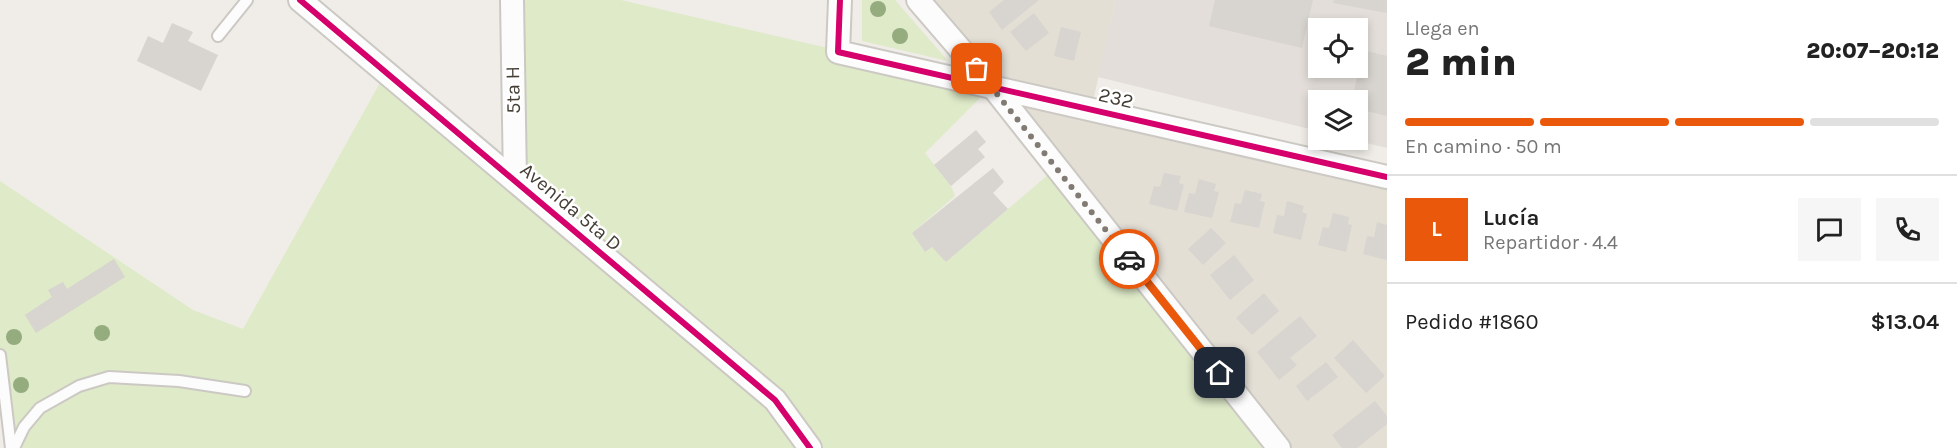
<!DOCTYPE html>
<html lang="es">
<head>
<meta charset="utf-8">
<style>
	:root { --surface:#fff; --page:#f6f6f6; --text:#222; --muted:#767676; --line:#e0e0e0; --accent:#ea580c }
	body { margin:0; font-family:Karla,sans-serif; background:var(--page); color:var(--text); height:100vh; display:flex; flex-direction:column; font-size:22px; white-space:nowrap }
	* { box-sizing:border-box; margin:0 }
	p { font-size:20px; color:var(--muted) }
	.icon { flex:none; width:33px; height:33px; fill:none; stroke:currentColor; stroke-width:2; stroke-linecap:round; stroke-linejoin:round }
	.map { position:relative; flex:1; overflow:hidden }
	.drawer { display:flex; flex-direction:column; background:var(--surface); width:570px }
	.drawer>* { flex:none }
	.tools { position:absolute; left:1308px; top:18px; display:grid; gap:12px }
	.tools a { display:grid; place-items:center; width:60px; height:60px; border-radius:0px; background:var(--surface); box-shadow:0 3px 9px #0003; font-size:30px }
	.pin { position:absolute; display:grid; place-items:center; width:51px; height:51px; color:#fff; margin:-26px; border-radius:12px; box-shadow:0 3px 9px #0006 }
	.courier { position:absolute; display:grid; place-items:center; width:60px; height:60px; margin:-30px; border:4px solid #ea580c; border-radius:50%; background:#fff; color:#222; box-shadow:0 2px 8px #0007 }
	.overview em { font-style:normal; font-weight:800 }
	.overview div { display:flex; flex-direction:column-reverse }
	.overview { display:flex; align-items:center; justify-content:space-between; height:102px; padding:0 18px }
	h1 { font-size:39px; font-weight:800; line-height:45px }
	.bar { display:grid; grid-template-columns:repeat(4,1fr); gap:9px 6px; align-content:center; height:72px; padding:0 18px }
	.bar i { height:8px; border-radius:4px; background:var(--line) }
	.bar .on { background:var(--accent) }
	.bar p { grid-column:span 4 }
	.line { display:flex; align-items:center; gap:15px; padding:0 18px; border-top:2px solid var(--line) }
	.line div { flex:1 }
	.round { display:grid; place-items:center; flex:none; width:63px; height:63px; border-radius:0px; background:var(--page) }
	main { display:flex; flex:1; min-height:0 }
	.map>svg:first-child { display:block }
</style>
</head>
<body>
<main>
<div class="map">
<svg width="1387" height="448" viewBox="0 0 1387 448">
	<rect width="100%" height="100%" fill="#f0ede8"/>
	<path fill="#e4dfd5" d="M918 0H1116L1091 110 1387 177V448H1279Z"/>
	<path fill="#e3ded9" fill-rule="evenodd" d="M1116 0H1387V148L1354 140H1358V100H1318V131L1098 77ZM1318 28H1358V68H1318Z"/>
	<g fill="#deeac8">
		<path d="M512 0H621L992 86 925 153 951 186 955 196 912 233 925 252 932 247 947 261 1056 168 1279 448H11L0 355V181L193 310 243 329 386 72 514 180Z"/>
		<path d="M862 0H895L948 61 862 41Z"/>
	</g>
	<g fill="#d8d4cf">
		<path d="M1004 0H1039L1002 30 989 12Z"/>
		<path d="M1215 0H1313L1302 48 1209 26Z"/>
		<path d="M1334 0H1387V13L1333 3Z"/>
		<path d="M1034 13 1049 33 1026 51 1010 32Z"/>
		<path d="M172 23 193 32 188 41 218 55 201 91 137 61 148 36 163 43Z"/>
		<path d="M1061 27 1081 32 1074 61 1054 56Z"/>
		<path d="M1363 50 1387 56V116L1358 109V100H1352Z"/>
		<path d="M976 130 986 142 978 149 985 157 951 186 934 165Z"/>
		<path d="M993 168 1004 182 993 193 1008 209 946 262 932 247 925 252 912 233Z"/>
		<path d="M1164 173 1181 176 1179 183 1184 185 1177 211 1149 204 1154 186 1160 187Z"/>
		<path d="M1199 179 1216 184 1214 191 1219 192 1212 218 1184 212 1189 193 1195 194Z"/>
		<path d="M1245 190 1262 194 1260 201 1265 202 1259 228 1230 222 1235 203 1241 204Z"/>
		<path d="M1287 201 1304 206 1302 212 1307 214 1301 240 1273 233 1277 215 1284 216Z"/>
		<path d="M1333 213 1349 217 1348 224 1352 225 1346 252 1318 245 1323 227 1329 228Z"/>
		<path d="M1377 222 1387 225V260L1363 254 1367 236 1374 237Z"/>
		<path d="M1211 228 1226 243 1203 265 1188 249Z"/>
		<path d="M1234 255 1254 280 1230 300 1210 275Z"/>
		<path d="M114 259 125 277 36 333 25 315 52 297 48 290 63 282 67 289Z"/>
		<path d="M1264 293 1279 311 1252 335 1236 318Z"/>
		<path d="M1300 316 1317 336 1290 358 1297 365 1279 380 1257 352Z"/>
		<path d="M1353 340 1385 376 1366 393 1334 358Z"/>
		<path d="M1326 362 1338 377 1307 401 1296 386Z"/>
		<path d="M1375 401 1387 416V424L1357 448H1342L1332 435Z"/>
	</g>
	<g fill="none" stroke-linecap="round" stroke-linejoin="round">
		<defs>
			<g id="lane">
				<path d="M218 36 247 0"/>
				<path d="M0 355 11 448"/>
				<path d="M14 448 24 427 40 408 79 386 109 377 179 381 245 391"/>
			</g>
			<g id="street">
				<path d="M300 0 775 400 810 448"/>
				<path d="M512 0 515 181"/>
				<path d="M840 0 838 52 1387 177"/>
				<path d="M918 0 992 86 1279 448"/>
			</g>
		</defs>
		<use href="#lane" stroke="#ccc9c4" stroke-width="14"/>
		<use href="#street" stroke="#ccc9c4" stroke-width="26"/>
		<use href="#lane" stroke="#fdfcfc" stroke-width="10"/>
		<use href="#street" stroke="#fdfcfc" stroke-width="22"/>
		<defs>
			<g id="cycleway">
				<path d="M300 0 775 400 810 448"/>
				<path d="M840 0 838 52 1387 177"/>
			</g>
		</defs>
		<use href="#cycleway" stroke="#fff" stroke-width="10"/>
		<use href="#cycleway" stroke="#d6006c" stroke-width="6"/>
	</g>
	<g fill="#95ac7e">
		<circle cx="878" cy="9" r="8"/>
		<circle cx="900" cy="36" r="8"/>
		<circle cx="102" cy="333" r="8"/>
		<circle cx="14" cy="337" r="8"/>
		<circle cx="21" cy="385" r="8"/>
	</g>
	<g fill="none" stroke-linecap="round" stroke-linejoin="round">
		<path stroke="#817b74" stroke-width="6" stroke-dasharray="0 10.8" d="M977 69 1129 259"/>
		<path stroke="#ea580c" stroke-width="8" d="M1129 259 1220 373"/>
	</g>
	<g text-anchor="middle" dominant-baseline="central" stroke-width="5" stroke-linejoin="round" paint-order="stroke">
		<g font-size="20" fill="#453e35" stroke="#fff">
			<text transform="translate(513 90) rotate(-91)">5ta H</text>
			<text transform="translate(1116 98) rotate(13)">232</text>
			<text transform="translate(571 207) rotate(40)">Avenida 5ta D</text>
		</g>
	</g>
</svg>
<div class="tools">
<a><svg class="icon" aria-label="locate" viewBox="0 0 24 24"><circle cx="12" cy="12" r="6"/><path d="M12 2v4M12 18v4M2 12h4M18 12h4"/></svg></a>
<a><svg class="icon" aria-label="layers" viewBox="0 0 24 24"><path d="M12 4l9 5-9 5-9-5zM3 14l9 5 9-5"/></svg></a>
</div>
<div class="pin" style="left:977px;top:69px;background:#ea580c"><svg class="icon" aria-label="bag" viewBox="0 0 24 24"><path d="M5 8h14l-1 12H6zM9 8a3 3 0 0 1 6 0"/></svg></div>
<div class="pin" style="left:1220px;top:373px;background:#1f2937"><svg class="icon" aria-label="home" viewBox="0 0 24 24"><path d="M3 11l9-7 9 7M6 9v11h12V9"/></svg></div>
<div class="courier" style="left:1129px;top:259px"><svg class="icon" aria-label="car" viewBox="0 0 24 24"><path d="M5 17H2v-5l4-1 3-4h7l3 4 3 1v5h-3M9 17h6M6 11h13"/><circle cx="7" cy="17" r="2"/><circle cx="17" cy="17" r="2"/></svg></div>
</div>
<section class="drawer">
<div class="overview"><div><h1>2 min</h1><p>Llega en</p></div><em>20:07–20:12</em></div>
<div class="bar"><i class="on"></i><i class="on"></i><i class="on"></i><i></i><p>En camino · 50 m</p></div>
<div class="line" style="height:108px"><b class="round" style="background:var(--accent);color:#fff">L</b><div><b>Lucía</b><p>Repartidor · 4.4</p></div><a class="round"><svg class="icon" aria-label="chat" viewBox="0 0 24 24"><path d="M4 5h16v11H9l-5 4z"/></svg></a><a class="round"><svg class="icon" aria-label="phone" viewBox="0 0 24 24"><path d="M5 4h4l2 5-3 2q2 4 5 5l2-3 5 2v4C11 20 4 13 5 4z"/></svg></a></div>
<div class="line" style="height:78px"><div>Pedido #1860</div><b>$13.04</b></div>
</section>
</main>
</body>
</html>
